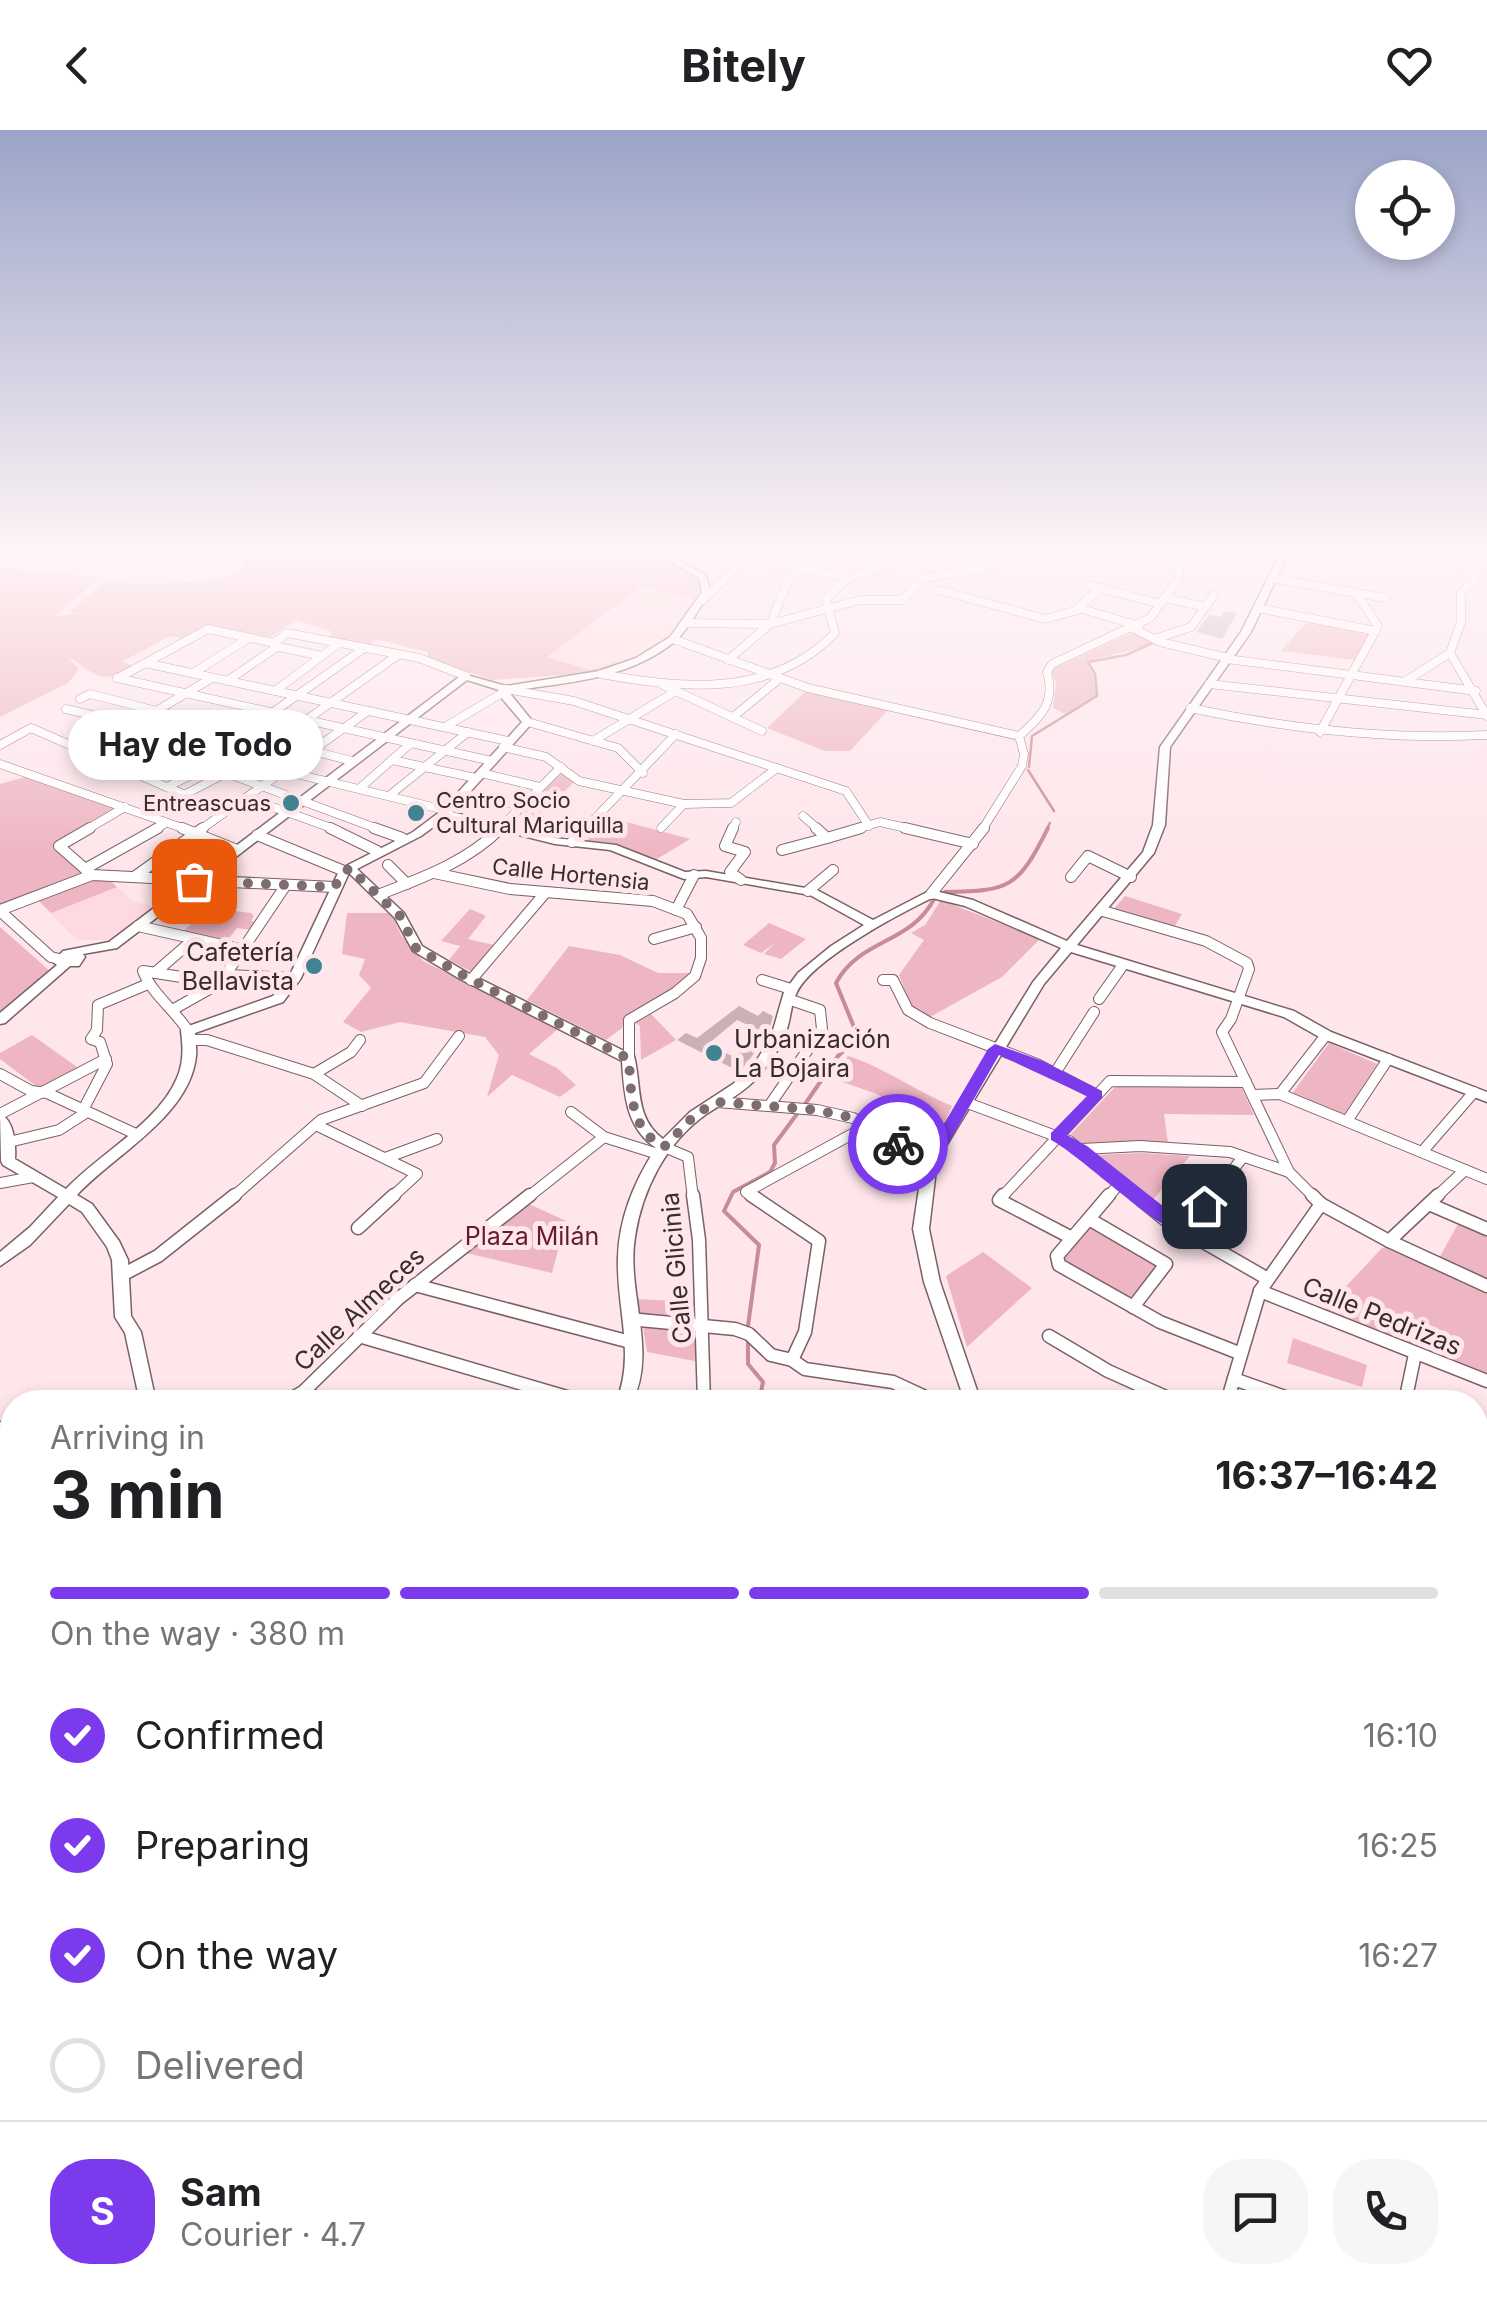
<!DOCTYPE html>
<html lang="en">
<head>
<meta charset="utf-8">
<style>
	:root { --surface:#fff; --page:#f6f6f6; --text:#202124; --muted:#757577; --line:#e0e0e0; --accent:#7c3aed }
	body { margin:0; font-family:Inter,sans-serif; background:var(--page); color:var(--text); height:100vh; display:flex; flex-direction:column; font-size:38px; white-space:nowrap }
	* { box-sizing:border-box; margin:0 }
	p { font-size:32px; color:var(--muted) }
	.icon { flex:none; width:55px; height:55px; fill:none; stroke:currentColor; stroke-width:2; stroke-linecap:round; stroke-linejoin:round }
	.map { position:relative; flex:1; overflow:hidden }
	.drawer { position:absolute; left:0px; top:1260px; width:1488px; height:930px; display:flex; flex-direction:column; background:var(--surface); border-radius:40px 40px 0 0; box-shadow:0 5px 15px #0003 }
	.drawer>* { flex:none }
	.buttons { position:absolute; left:1355px; top:30px; display:grid; gap:20px }
	.buttons a { display:grid; place-items:center; width:100px; height:100px; border-radius:50%; background:var(--surface); box-shadow:0 5px 15px #0003; font-size:50px }
	.pin { position:absolute; display:grid; place-items:center; width:85px; height:85px; color:#fff; margin:-42px; border-radius:20px; box-shadow:0 5px 15px #0006 }
	.courier { position:absolute; display:grid; place-items:center; width:100px; height:100px; margin:-50px; border:8px solid #7c3aed; border-radius:50%; background:#fff; color:#222; box-shadow:0 2px 12px #0007 }
	.bubble { position:absolute; height:70px; border-radius:35px; background:var(--surface); box-shadow:0 5px 15px #0003; font-size:32px; font-weight:700; line-height:70px; text-align:center }
	.headline em { font-style:normal; font-weight:700 }
	.headline div { display:flex; flex-direction:column-reverse }
	.headline { display:flex; align-items:center; justify-content:space-between; height:170px; padding:0 50px }
	h1 { font-size:65px; font-weight:700; line-height:75px }
	.bar { display:grid; grid-template-columns:repeat(4,1fr); gap:15px 10px; align-content:center; height:120px; padding:0 50px }
	.bar i { height:12px; border-radius:8px; background:var(--line) }
	.bar .active { background:var(--accent) }
	.bar p { grid-column:span 4 }
	.line { display:flex; align-items:center; gap:25px; padding:0 50px; border-top:2px solid var(--line) }
	.line div { flex:1 }
	.round { display:grid; place-items:center; flex:none; width:105px; height:105px; border-radius:40px; background:var(--page) }
	ol { padding:0 50px; list-style:none }
	li { display:flex; align-items:center; gap:30px; height:110px }
	li p { margin-inline-start:auto }
	li .icon { padding:10px; border-radius:50%; background:var(--accent); color:#fff; stroke-width:4 }
	li:last-child { color:var(--muted) }
	li i { width:55px; height:55px; border:5px solid var(--line); border-radius:50% }
	header { display:flex; justify-content:space-between; align-items:center; height:130px; padding:0 50px; background:var(--surface); font-size:45px; font-weight:700 }
	.map>svg:first-child { display:block }
</style>
</head>
<body>
<header><svg class="icon" aria-label="back" viewBox="0 0 24 24"><path d="M15 5l-7 7 7 7"/></svg>Bitely<svg class="icon" aria-label="heart" viewBox="0 0 24 24"><path d="M12 20l-8-8c-3-5 5-10 8-4 3-6 11-1 8 4z"/></svg></header>
<div class="map">
<svg width="1487" height="2190" viewBox="0 0 1487 2190">
	<rect width="100%" height="100%" fill="#fee6eb"/>
	<g fill="#ffd9e0">
		<path d="M642 456 696 469 678 497 653 518 595 541 547 527Z"/>
		<path d="M107 748 134 772 159 777 115 810H77L38 770Z"/>
	</g>
	<g fill="#eeb6c2">
		<path d="M251 420H680L672 428 673 432 702 454 696 469 642 456 547 527 590 540 630 529 589 543 493 550 429 529 427 522 377 509 366 517 325 509 332 504 330 501 296 490 269 508 207 496 182 508 170 506 122 532 135 536C99 556 98 545 68 527L79 539 68 553 0 587V437L94 447 97 450 55 486 79 483 68 482 105 452C130 454 221 456 239 441 244 437 248 426 251 420Z"/>
		<path d="M1313 490 1371 502 1354 530 1281 521 1306 493Z"/>
		<path d="M1135 501 1153 514 1086 532 1093 544 1096 566 1065 584 1053 578 1056 554 1051 540Z"/>
		<path d="M807 560 889 579 850 621H825L767 598Z"/>
		<path d="M563 642 574 652 523 703 504 698Z"/>
		<path d="M28 646 117 679 56 713 81 743 0 774V654Z"/>
		<path d="M608 687 690 709 657 729 586 712Z"/>
		<path d="M95 747 107 748 117 757 51 783 38 770Z"/>
		<path d="M1125 766 1182 784 1174 797 1113 780Z"/>
		<path d="M941 770 1040 809 1002 847 930 887 911 876 899 845 924 810 911 803 925 795Z"/>
		<path d="M209 778 251 783 254 786 251 791 258 792 253 800 237 798 225 813 180 804Z"/>
		<path d="M470 779 486 786 468 809 494 815 472 842 449 830 460 816 441 811Z"/>
		<path d="M347 783H391L401 805 423 831 558 899 529 924 557 938 576 955 560 967 512 945 487 967 499 925 485 907 400 892 361 902 343 892 371 858 359 845 365 829 342 824Z"/>
		<path d="M769 793 806 809 781 829 764 824 774 814 761 823 743 815Z"/>
		<path d="M0 797 50 841 0 884Z"/>
		<path d="M569 816 620 825 658 843H691L685 852 625 887 622 898 606 910 527 870Z"/>
		<path d="M651 884 676 910 641 930 640 896 636 893Z"/>
		<path d="M32 905 77 937 40 959 0 929V923Z"/>
		<path d="M1329 913 1377 934 1344 985 1291 965Z"/>
		<path d="M848 926C886 938 915 961 952 976L943 997 919 989 877 964 828 947Z"/>
		<path d="M1116 956 1241 957 1254 985 1164 984 1168 1013 1083 1014 1070 1005Z"/>
		<path d="M1142 1023 1190 1026 1152 1071 1097 1025Z"/>
		<path d="M527 1073 566 1091 552 1143 462 1122Z"/>
		<path d="M1458 1094 1487 1106V1152L1438 1130Z"/>
		<path d="M1096 1097 1159 1134 1130 1169 1065 1133 1064 1129 1090 1098Z"/>
		<path d="M1392 1117 1487 1161V1245L1322 1182 1382 1118Z"/>
		<path d="M983 1122 1032 1158 967 1217 946 1146Z"/>
		<path d="M635 1169 699 1172 700 1189 640 1187Z"/>
		<path d="M643 1196 701 1199 700 1232 647 1222Z"/>
		<path d="M1293 1208 1367 1235 1362 1257 1287 1233Z"/>
		<path d="M3 1305 12 1309V1481L0 1494Z"/>
		<path d="M0 1647 12 1665V1854L0 1864Z"/>
		<path d="M1487 1700V1812L1475 1806V1708Z"/>
	</g>
	<g fill="none" stroke-linecap="round" stroke-linejoin="round">
		<g stroke="#c88b99" stroke-width="2.5">
			<path d="M1029 637 1032 606 1097 566 1095 544 1088 532 1126 525 1155 512"/>
			<path d="M1028 640 1054 681"/>
			<path d="M1046 700 1050 693"/>
		</g>
		<g stroke="#c88b99" stroke-width="4">
			<path d="M945 762C1010 761 1018 758 1048 698"/>
			<path d="M803 977 838 926 858 907 836 853C859 809 911 814 934 769"/>
			<path d="M748 1196 759 1115 724 1081 733 1062 770 1042 775 1033 774 1015 797 984"/>
			<path d="M748 1208V1234L763 1252 759 1272"/>
		</g>
		<path stroke="#c88b99" stroke-width="5" d="M0 2142 12 2138"/>
	</g>
	<g fill="#ccb0b5" fill-rule="evenodd">
		<path d="M1225 481 1237 483 1222 509 1196 502 1209 485 1221 487Z"/>
		<path d="M739 876 758 886 763 881 773 886 770 897 761 901 768 905 740 942 677 910 686 903 697 908ZM737 890 761 901 734 927 708 914Z"/>
	</g>
	<g fill="none" stroke-linecap="round" stroke-linejoin="round">
		<defs>
			<g id="street-far3">
				<path d="M868 420 894 433"/>
				<path d="M954 420 996 433"/>
				<path d="M1100 420 1143 428"/>
				<path d="M1448 420 1477 446 1461 463V492L1450 523"/>
				<path d="M744 430 849 447"/>
				<path d="M1467 434 1487 431"/>
				<path d="M1272 448 1385 468"/>
				<path d="M1088 455 1161 474"/>
				<path d="M939 460 1045 489 1082 479 1139 496"/>
				<path d="M1165 468 1206 477"/>
				<path d="M703 470 744 430 765 420"/>
				<path d="M1258 478 1376 501"/>
				<path d="M1082 479 1078 477 1102 458"/>
				<path d="M687 493 770 494 860 470H902L923 448 982 439 1038 420"/>
				<path d="M1133 498 1160 512 1228 528"/>
				<path d="M673 509 808 558 1019 606"/>
				<path d="M1154 509 1191 497 1214 465"/>
				<path d="M274 516 322 526"/>
				<path d="M1450 523 1487 586"/>
				<path d="M1227 529 1476 561"/>
				<path d="M728 530 770 494 788 451 811 433 847 420"/>
				<path d="M145 533 508 611"/>
				<path d="M193 543 249 508"/>
				<path d="M601 544C683 559 772 568 835 503L826 469 849 447 939 420"/>
				<path d="M117 548 492 631"/>
				<path d="M118 548 208 499 274 513 287 503 419 528 466 546"/>
				<path d="M227 551 277 517"/>
				<path d="M1404 552 1450 523"/>
				<path d="M1209 554 1487 585"/>
				<path d="M663 555 762 601"/>
				<path d="M505 559 574 571 846 661 869 696"/>
				<path d="M275 561 338 514"/>
				<path d="M80 569 90 564 352 631"/>
				<path d="M1190 578C1289 599 1386 610 1487 605"/>
				<path d="M66 579 109 589 156 607 155 610 218 640 381 700"/>
				<path d="M272 583 363 519"/>
				<path d="M733 587 779 549"/>
				<path d="M528 592 618 618 643 643"/>
				<path d="M445 597 502 563"/>
				<path d="M1320 602 1378 496 1356 463"/>
				<path d="M165 608 214 624 445 680"/>
				<path d="M593 611 676 561"/>
				<path d="M0 615 31 598 185 665"/>
				<path d="M503 617 546 627 579 651 684 674 731 673 777 638"/>
				<path d="M79 619 129 597 212 548"/>
				<path d="M204 624 237 602"/>
				<path d="M392 630 476 648"/>
				<path d="M108 632 155 610"/>
				<path d="M247 632 398 525"/>
				<path d="M0 634 188 700"/>
				<path d="M481 643 540 657"/>
				<path d="M137 644 182 621"/>
				<path d="M167 657 210 636"/>
				<path d="M360 658 411 613"/>
				<path d="M390 665 468 602"/>
				<path d="M485 667 521 676"/>
				<path d="M248 668 337 700"/>
				<path d="M147 684 230 641"/>
				<path d="M803 686 819 700"/>
				<path d="M661 698 684 674"/>
				<path d="M86 700 125 677"/>
				<path d="M153 700 166 693"/>
				<path d="M200 700 368 581"/>
				<path d="M498 700 561 637"/>
				<path d="M584 700 676 604"/>
				<path d="M732 700 736 692"/>
				<path d="M852 700 880 692 915 700"/>
				<path d="M982 700 1022 636 1024 624 1019 606C1041 587 1056 572 1047 542L1052 534 1150 488 1180 447 1176 425 1185 420"/>
			</g>
			<g id="street-far2">
				<path d="M90 698 59 716 92 745"/>
				<path d="M182 698 237 720"/>
				<path d="M330 698 377 721"/>
				<path d="M374 698 402 708"/>
				<path d="M733 698 725 716 745 722 730 742 741 750"/>
				<path d="M816 698 827 708 861 698"/>
				<path d="M905 698 973 714"/>
				<path d="M257 705 344 741"/>
				<path d="M572 712 587 698"/>
				<path d="M782 720 827 708"/>
				<path d="M388 735 407 754"/>
				<path d="M85 739 158 698"/>
				<path d="M434 743 510 759 653 771 687 784 701 808V828L695 846 675 863 629 890V929"/>
				<path d="M134 747 203 698"/>
				<path d="M1071 747 1088 726 1131 747"/>
				<path d="M808 761 833 740"/>
				<path d="M931 764 984 698"/>
				<path d="M378 765C422 748 467 732 501 698"/>
				<path d="M0 780 92 745 334 757"/>
				<path d="M676 780 694 745"/>
				<path d="M0 781 51 827 59 829"/>
				<path d="M1103 781 1206 811 1247 833 1249 839 1231 889 1222 902 1289 1042 1315 1068"/>
				<path d="M138 796 240 819"/>
				<path d="M654 809 696 797"/>
				<path d="M157 841 194 809"/>
				<path d="M226 845 295 848"/>
				<path d="M471 850 546 762"/>
				<path d="M762 850 791 859"/>
				<path d="M883 850H893L908 880 930 893 1037 934 1097 965"/>
				<path d="M1099 869 1123 835"/>
				<path d="M174 879 220 853 286 755"/>
				<path d="M188 901C175 880 152 864 143 841L220 853"/>
				<path d="M190 910H207L314 944 362 976"/>
				<path d="M1055 943 1094 882"/>
				<path d="M0 944 31 961 47 963 138 1005"/>
				<path d="M314 944 351 922 360 910"/>
				<path d="M1280 964 1326 905"/>
				<path d="M1253 965 1280 964 1487 1049"/>
				<path d="M717 972 817 980 853 988 930 1031"/>
				<path d="M965 972 1069 1011 1138 1068"/>
				<path d="M769 976 822 899 820 880 788 869"/>
				<path d="M83 980 107 934 100 912 91 909 97 900 98 875 148 854"/>
				<path d="M571 982 604 1007 658 1024"/>
				<path d="M0 984 106 929"/>
				<path d="M1347 991 1388 929"/>
				<path d="M316 995 417 1044 391 1068"/>
				<path d="M9 1012 59 1000 87 982"/>
				<path d="M664 1017 688 1027 693 1068"/>
				<path d="M1082 1019 1140 1016 1230 1022 1289 1042"/>
				<path d="M1422 1022 1474 962"/>
				<path d="M388 1027 437 1009"/>
				<path d="M0 1053 33 1047"/>
				<path d="M232 1068 321 990 424 953 459 906"/>
				<path d="M527 1068 604 1007"/>
				<path d="M755 1068 746 1062 867 996"/>
				<path d="M1001 1068 1110 951 1246 952"/>
				<path d="M1107 1068 1120 1053"/>
				<path d="M1211 1068 1243 1027"/>
				<path d="M1435 1068 1465 1040"/>
			</g>
			<g id="street-far1">
				<path d="M693 1065 699 1110 704 1272"/>
				<path d="M751 1065 819 1111 805 1202 792 1230"/>
				<path d="M1003 1065 999 1070 1072 1108"/>
				<path d="M1109 1065 1057 1126 1059 1135 1160 1192 1239 1223"/>
				<path d="M1135 1065 1167 1091 1268 1149"/>
				<path d="M1312 1065 1321 1074 1389 1111 1487 1156"/>
				<path d="M1429 1074 1487 1099"/>
				<path d="M1089 1089 1166 1134 1133 1177"/>
				<path d="M358 1098 394 1065"/>
				<path d="M1185 1101 1213 1065"/>
				<path d="M1389 1111 1438 1065"/>
				<path d="M122 1145 158 1126 235 1065"/>
				<path d="M415 1155 634 1213"/>
				<path d="M1260 1161 1487 1251"/>
				<path d="M629 1189 735 1199 749 1204 771 1225 792 1230 805 1239 893 1252 936 1272"/>
				<path d="M359 1206 584 1272"/>
				<path d="M1049 1206 1108 1241 1177 1272"/>
				<path d="M1234 1249 1299 1272"/>
				<path d="M303 1262 326 1272"/>
				<path d="M285 1272 303 1262 399 1168 530 1065"/>
				<path d="M1227 1272 1260 1161 1321 1074"/>
				<path d="M1405 1272 1415 1224"/>
				<path d="M0 1298 12 1303"/>
				<path d="M1475 1330 1480 1331 1475 1357"/>
				<path d="M1475 1406 1487 1411"/>
				<path d="M0 1528 12 1537"/>
			</g>
			<g id="street">
				<path d="M0 1597 12 1587"/>
				<path d="M0 1631 12 1649"/>
				<path d="M0 1874 12 1864"/>
				<path d="M1475 2096 1487 2105"/>
				<path d="M203 2178 210 2190"/>
				<path d="M1352 2178 1365 2190"/>
				<path d="M1188 2190 1195 2178"/>
				<path d="M1474 2190 1487 2152"/>
			</g>
			<g id="secondary">
				<path d="M681 420H691L682 428 681 432 706 445 710 462C699 478 688 501 673 513 626 550 565 553 508 561L533 592 452 682 555 708 616 715 685 742 706 741 817 760 873 790 931 760 973 770 1067 811 1143 722 1153 695 1160 617 1241 502 1282 420H1290L1251 502 1170 617 1165 695 1154 723 1077 815 1294 881 1331 902 1487 962V972L1321 908 1284 887 1071 822 1044 854 937 1031 929 1099 940 1152 981 1272H965L924 1152 913 1099 923 1031 1033 852 1061 818 965 776 932 768C899 784 813 829 797 862 791 873 791 887 787 899 782 918 768 935 755 950 741 965 722 973 705 985 666 1013 642 1060 635 1107 626 1162 658 1221 632 1272H616C636 1225 616 1177 618 1127 619 1088 635 1050 656 1018 626 998 624 964 622 931L460 849 413 821 395 788 349 743 301 848 283 872 195 903C195 911 197 919 196 926 190 986 114 1025 77 1065L92 1074 119 1111 128 1130 131 1186 141 1202 156 1272H140L125 1203 115 1187 112 1130 107 1117 82 1082 69 1074 30 1115 0 1136V1122L30 1097 58 1067 3 1035 1 1031 0 983C14 991 16 1013 15 1029L66 1059C99 1024 159 992 177 948 184 932 183 917 181 901L183 898 273 866 289 847 340 739 413 702 441 681 522 592 499 565V560L467 550 117 818 83 824 85 827 79 836H70L5 893 0 894V883L57 835 53 832 63 821 109 812 463 544 506 556 599 541 636 528 670 507 702 462 699 448 673 433 674 427ZM447 687 555 714 610 720 684 749 706 747 810 765 864 795 831 816 798 843 784 862 771 907 755 933 733 954 690 982 663 1009C634 987 642 956 634 926L468 843 422 816 404 783 357 739 421 706Z"/>
				<path d="M1487 1571V1591L1475 1596V1576Z"/>
				<path d="M1475 1807 1487 1812V1835L1475 1830Z"/>
				<path d="M308 2178H339L346 2190H315Z"/>
				<path d="M530 2178H577L575 2190H525Z"/>
				<path d="M1090 2178H1121L1128 2190H1097Z"/>
			</g>
		</defs>
		<use href="#street-far3" stroke="#7a6166" stroke-width="9"/>
		<use href="#street-far2" stroke="#7a6166" stroke-width="12"/>
		<use href="#street-far1" stroke="#7a6166" stroke-width="15"/>
		<use href="#street" stroke="#7a6166" stroke-width="19"/>
		<use href="#secondary" stroke="#7a6166" stroke-width="3"/>
		<use href="#street-far3" stroke="#fff" stroke-width="8"/>
		<use href="#street-far2" stroke="#fff" stroke-width="10"/>
		<use href="#street-far1" stroke="#fff" stroke-width="12"/>
		<use href="#street" stroke="#fff" stroke-width="16"/>
		<use href="#secondary" fill="#fff" fill-rule="evenodd"/>
	</g>
	<linearGradient id="sky" x2="0" y2="1"><stop stop-color="#9ba4c8"/><stop offset="0.58" stop-color="#fff4f6"/><stop offset="1" stop-color="#fff4f6" stop-opacity="0"/></linearGradient>
	<rect width="1487" height="727" fill="url(#sky)"/>
	<path fill="#7c3aed" d="M995 914 1043 931 1102 961V968L1067 1005 1087 1016 1183 1092 1199 1072H1210V1080L1191 1105C1166 1109 1083 1027 1051 1010V1003L1087 966 999 925 936 1035H925L893 1018V1010L898 1009 927 1023 988 919Z"/>
	<g fill="none" stroke-linecap="round" stroke-linejoin="round">
		<path stroke="#7d6d70" stroke-width="10" stroke-dasharray="0 18" d="M194 751 334 757 349 738 400 786 416 818 468 848 629 929C631 964 630 999 664 1017L697 983 718 972 816 980 854 988 898 1014"/>
	</g>
	<g fill="#408392" stroke="#fee6eb" stroke-width="4">
		<circle cx="291" cy="673" r="10"/>
		<circle cx="416" cy="683" r="10"/>
		<circle cx="314" cy="836" r="10"/>
		<circle cx="714" cy="923" r="10"/>
	</g>
	<g text-anchor="middle" dominant-baseline="central" stroke-width="10" stroke-linejoin="round" paint-order="stroke">
		<g font-size="22" fill="#372c2e" stroke="#fee6eb" text-anchor="start">
			<text x="436" y="670">Centro Socio<tspan x="436" dy="25">Cultural Mariquilla</tspan></text>
			<text x="271" y="673" text-anchor="end">Entreascuas</text>
		</g>
		<g font-size="22" fill="#372c2e" stroke="#fee6eb">
			<text transform="translate(571 744) rotate(6)">Calle Hortensia</text>
		</g>
		<g font-size="25" fill="#372c2e" stroke="#fee6eb" text-anchor="end">
			<text x="294" y="822">Cafetería<tspan x="294" dy="29">Bellavista</tspan></text>
			<text x="734" y="909" text-anchor="start">Urbanización<tspan x="734" dy="29">La Bojaira</tspan></text>
		</g>
		<g font-size="25" fill="#631a33" stroke="#fee6eb">
			<text x="532" y="1106">Plaza Milán</text>
		</g>
		<g font-size="25" fill="#372c2e" stroke="#fee6eb">
			<text transform="translate(676 1138) rotate(-95)">Calle Glicinia</text>
			<text transform="translate(359 1179) rotate(-43)">Calle Almeces</text>
			<text transform="translate(1382 1186) rotate(22)">Calle Pedrizas</text>
		</g>
	</g>
</svg>
<div class="buttons">
<a><svg class="icon" aria-label="locate" viewBox="0 0 24 24"><circle cx="12" cy="12" r="6"/><path d="M12 2v4M12 18v4M2 12h4M18 12h4"/></svg></a>
</div>
<div class="pin" style="left:194px;top:751px;background:#ea580c"><svg class="icon" aria-label="bag" viewBox="0 0 24 24"><path d="M5 8h14l-1 12H6zM9 8a3 3 0 0 1 6 0"/></svg></div>
<div class="pin" style="left:1204px;top:1076px;background:#1f2937"><svg class="icon" aria-label="home" viewBox="0 0 24 24"><path d="M3 11l9-7 9 7M6 9v11h12V9"/></svg></div>
<div class="courier" style="left:898px;top:1014px"><svg class="icon" aria-label="bike" viewBox="0 0 24 24"><circle cx="6" cy="16" r="4"/><circle cx="18" cy="16" r="4"/><path d="M6 16l4-8h5l3 8M10 8l3 8H6M13 5h3"/></svg></div>
<div class="bubble" style="left:68px;top:580px;width:255px">Hay de Todo</div>
<section class="drawer">
<div class="headline"><div><h1>3 min</h1><p>Arriving in</p></div><em>16:37–16:42</em></div>
<div class="bar"><i class="active"></i><i class="active"></i><i class="active"></i><i></i><p>On the way · 380 m</p></div>
<ol>
<li><svg class="icon" aria-label="check" viewBox="0 0 24 24"><path d="M5 12l5 5 9-10"/></svg>Confirmed<p>16:10</p></li>
<li><svg class="icon" aria-label="check" viewBox="0 0 24 24"><path d="M5 12l5 5 9-10"/></svg>Preparing<p>16:25</p></li>
<li><svg class="icon" aria-label="check" viewBox="0 0 24 24"><path d="M5 12l5 5 9-10"/></svg>On the way<p>16:27</p></li>
<li><i></i>Delivered</li>
</ol>
<div class="line" style="height:180px"><b class="round" style="background:var(--accent);color:#fff">S</b><div><b>Sam</b><p>Courier · 4.7</p></div><a class="round"><svg class="icon" aria-label="chat" viewBox="0 0 24 24"><path d="M4 5h16v11H9l-5 4z"/></svg></a><a class="round"><svg class="icon" aria-label="phone" viewBox="0 0 24 24"><path d="M5 4h4l2 5-3 2q2 4 5 5l2-3 5 2v4C11 20 4 13 5 4z"/></svg></a></div>
</section>
</div>
</body>
</html>
